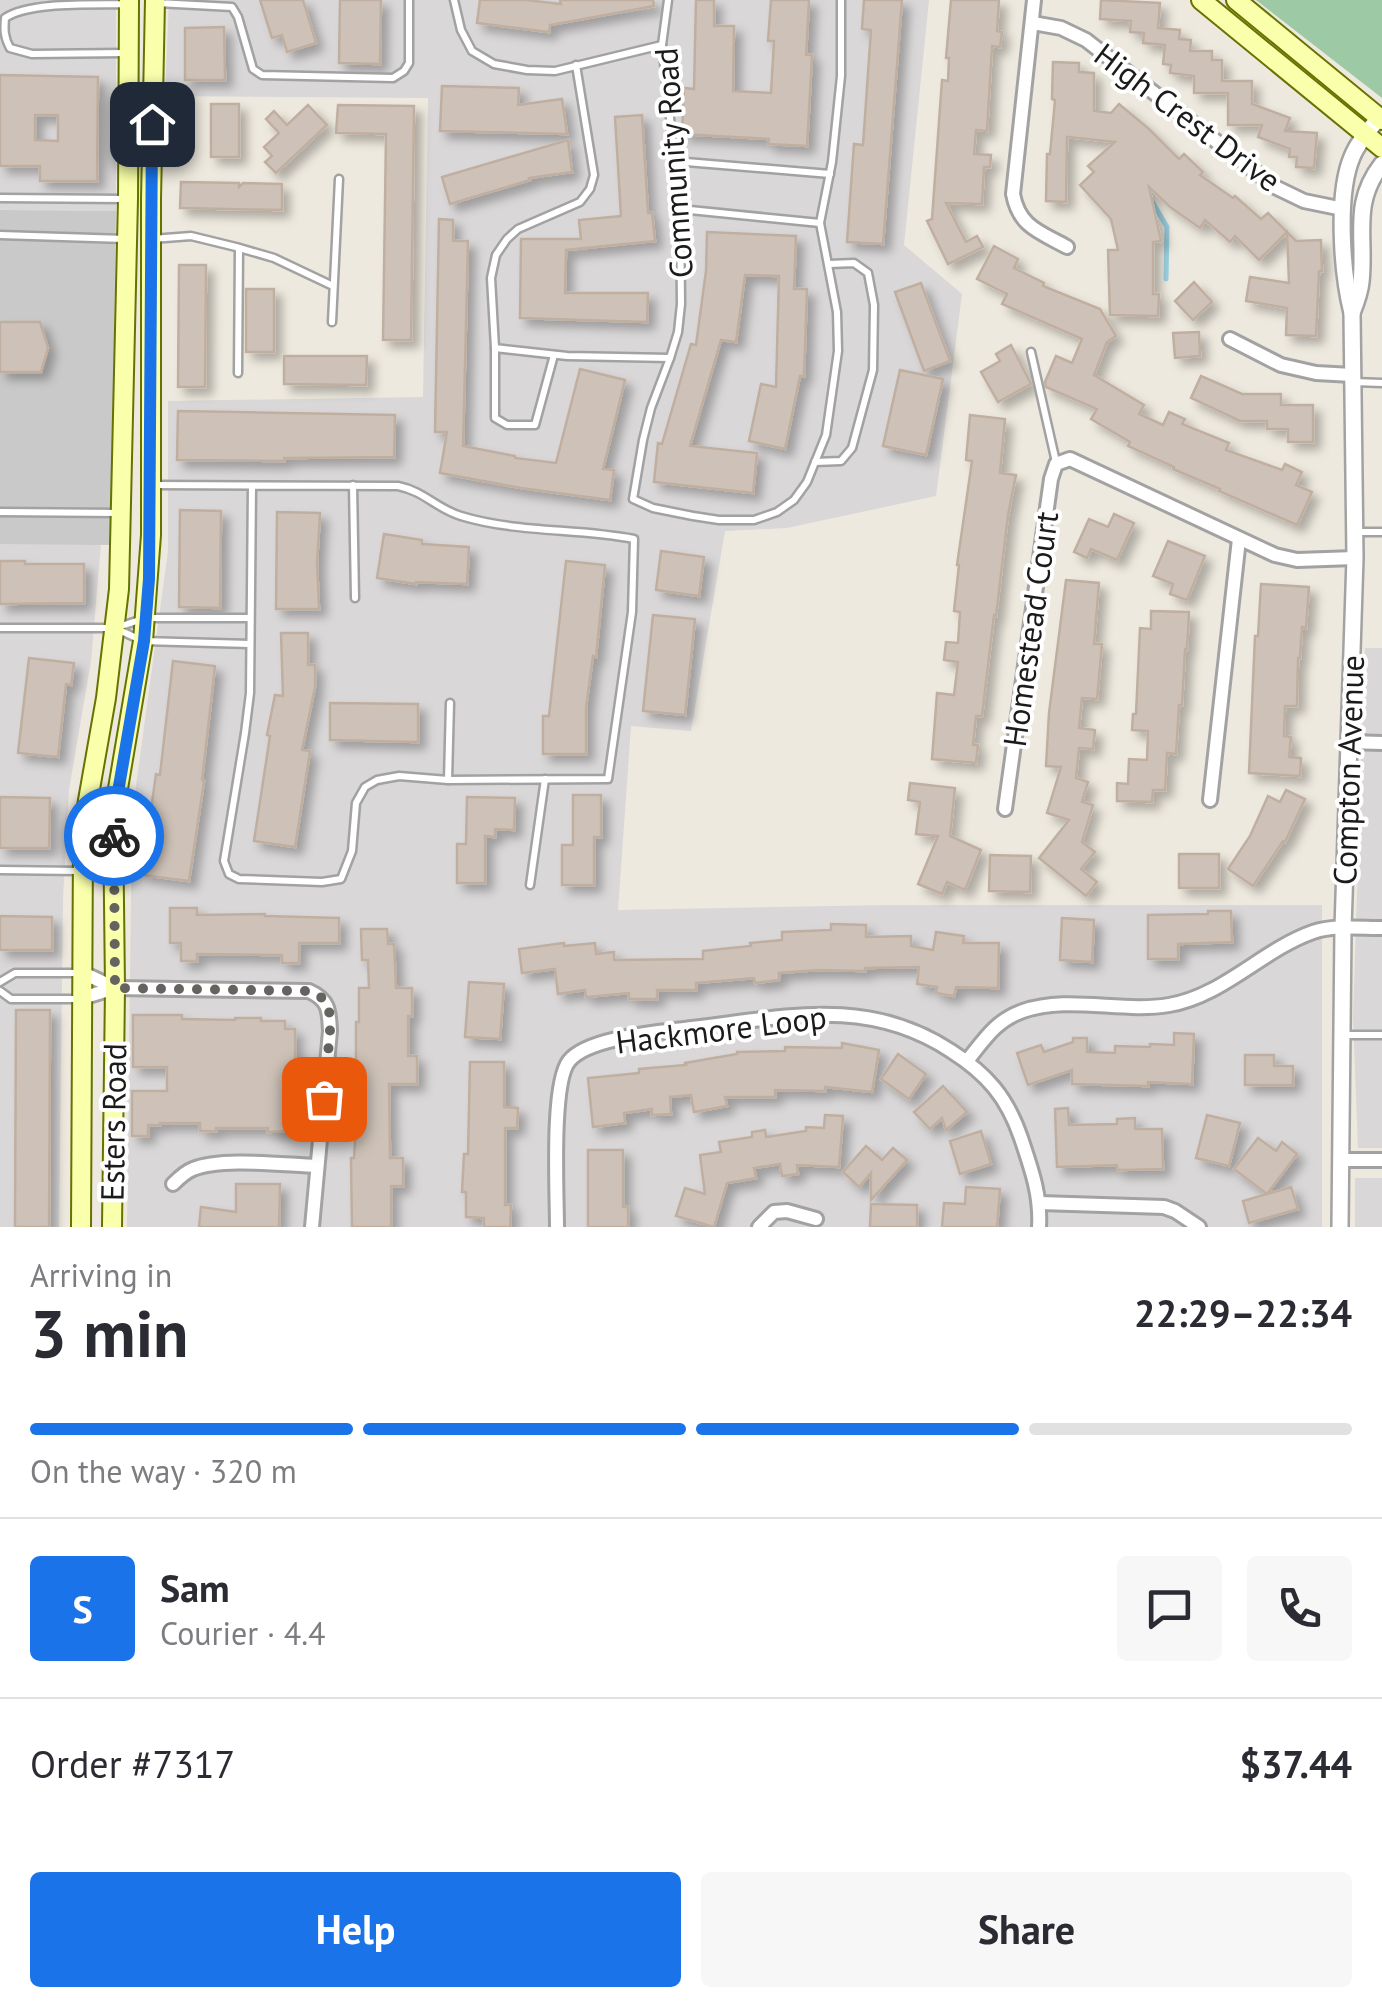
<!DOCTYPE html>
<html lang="en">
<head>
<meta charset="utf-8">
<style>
	:root { --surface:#fff; --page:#f7f7f7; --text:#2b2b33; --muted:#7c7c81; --line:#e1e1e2; --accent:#1a73e8 }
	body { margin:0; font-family:"PT Sans",sans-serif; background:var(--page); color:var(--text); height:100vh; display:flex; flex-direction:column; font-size:38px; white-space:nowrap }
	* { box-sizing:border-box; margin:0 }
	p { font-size:32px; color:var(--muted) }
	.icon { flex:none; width:55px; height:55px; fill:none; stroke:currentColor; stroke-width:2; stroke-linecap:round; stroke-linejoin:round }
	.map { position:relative; height:1227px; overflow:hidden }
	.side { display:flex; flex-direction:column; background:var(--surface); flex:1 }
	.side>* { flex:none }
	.pin { position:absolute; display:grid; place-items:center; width:85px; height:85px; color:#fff; margin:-42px; border-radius:20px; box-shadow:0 5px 15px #0006 }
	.courier { position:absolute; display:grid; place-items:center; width:100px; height:100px; margin:-50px; border:8px solid #1a73e8; border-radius:50%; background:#fff; color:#222; box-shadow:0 2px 12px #0007 }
	.head em { font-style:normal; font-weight:800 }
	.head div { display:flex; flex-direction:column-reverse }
	.head { display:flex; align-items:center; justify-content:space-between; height:170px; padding:0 30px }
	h1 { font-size:65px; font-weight:800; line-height:75px }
	.bar { display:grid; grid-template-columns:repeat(4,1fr); gap:15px 10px; align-content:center; height:120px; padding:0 30px }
	.bar i { height:12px; border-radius:8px; background:var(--line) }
	.bar .active { background:var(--accent) }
	.bar p { grid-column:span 4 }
	.line { display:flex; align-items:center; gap:25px; padding:0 30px; border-top:2px solid var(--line) }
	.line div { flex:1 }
	.round { display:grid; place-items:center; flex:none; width:105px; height:105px; border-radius:10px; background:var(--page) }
	.primary-button { display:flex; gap:20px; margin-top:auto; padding:20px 30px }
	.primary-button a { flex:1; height:115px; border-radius:10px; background:var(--accent); color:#fff; font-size:40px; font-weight:800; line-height:115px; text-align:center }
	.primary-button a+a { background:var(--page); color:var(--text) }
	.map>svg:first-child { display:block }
</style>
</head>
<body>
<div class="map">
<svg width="1382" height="1227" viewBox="0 0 1382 1227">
	<defs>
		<filter id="shadow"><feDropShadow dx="7" dy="7" stdDeviation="5" flood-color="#0004"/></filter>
	</defs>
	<rect width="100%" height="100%" fill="#eee9de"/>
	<g fill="#d9d7d7">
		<path d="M0 0H116V211L0 210Z"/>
		<path d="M169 0H929L904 245 962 294 936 496 787 528 725 531 691 731 631 726 618 910 889 905H1322V1227H127L132 815 168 551V401L423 397 428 98 165 96Z"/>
		<path d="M0 544H101L91 661 69 790 63 898 59 1227H0Z"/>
		<path d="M1365 648H1382V1148H1358L1353 1018Z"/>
		<rect x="1355" y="1178" width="27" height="49"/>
	</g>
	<path fill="#c9c9c9" d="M0 210 116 211 111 545 0 544Z"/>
	<path fill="#9dc9a5" d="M1256 0H1382V98Z"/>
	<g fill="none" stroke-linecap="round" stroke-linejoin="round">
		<path stroke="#9acfe0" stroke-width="5" d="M1150 198 1167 227 1166 279"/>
	</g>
	<g fill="#cec2b8" stroke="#c0afa0" stroke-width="2.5" fill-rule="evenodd" filter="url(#shadow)">
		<path d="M260 0H303L316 43 287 52 282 35 272 38Z"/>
		<path d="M340 0H381L380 64 339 63Z"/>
		<path d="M480 0H526L561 4 560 0H653L654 6 550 25 549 32 477 23Z"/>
		<path d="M696 0H714V26H734L733 91 771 93 774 41H768L771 0H809L806 55H812L807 146 768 144 769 139 682 134 684 88 694 89Z"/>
		<path d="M864 0H902L883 244 847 242 854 144 863 145 871 30 862 29Z"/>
		<path d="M951 0H999L997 31 1002 32 1000 47 992 46 987 131 976 130 974 154 991 155 990 167H984L982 204 946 203 966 242 977 236 983 247 948 264 927 221 932 219 942 80 948 81 949 58H946Z"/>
		<path d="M1101 0 1160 3 1158 28 1180 30 1179 39 1191 40 1190 51H1212V60H1222V81H1252V104L1290 118 1285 131 1317 133 1314 168 1296 167 1297 157H1289L1290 149 1258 137 1262 125H1228V93H1194V76L1170 73 1171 65 1163 64 1165 45 1143 43 1144 33 1130 32 1131 21 1100 19Z"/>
		<path d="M224 27 225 80H185V28Z"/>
		<path d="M1053 62 1079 63V72L1094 73V111L1111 113 1119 104 1149 129 1179 159 1184 154 1203 172 1200 175 1233 198 1235 196 1261 219 1268 213 1296 241 1321 240 1322 271H1319L1316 336 1286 335 1287 308 1246 301 1250 277 1289 283 1287 232 1259 260 1235 236 1230 242 1205 220 1200 228 1170 207 1149 187 1161 241 1153 242V294H1159L1158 316 1110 315 1108 250H1118L1111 219 1080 185 1094 172 1088 166 1115 142 1067 137 1066 202 1046 201 1047 154H1050L1055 100 1052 99Z"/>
		<path d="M0 75 98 77 97 181H40V166H0ZM35 115H58V141L35 140Z"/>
		<path d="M442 86 519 88 518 105 562 99 567 134 440 131Z"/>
		<rect x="211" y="104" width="28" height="53"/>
		<path d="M308 105 327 125 276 173 265 162 272 156 264 147 279 133 266 119 274 111 287 125Z"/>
		<path d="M338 105 414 106 411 340H383L386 134 336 133Z"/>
		<path d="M642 115 648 213H652L655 241 566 250 565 293H648L647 322 520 318 521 239H581L579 220 621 216 615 117Z"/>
		<path d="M568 140 572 172 529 178 530 180 450 204 442 177Z"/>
		<path d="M181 182 239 183V187L243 183 282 184V210L180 208Z"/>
		<path d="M439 219 453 220V241H468L463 446 515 456V458L556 463 580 369 625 380 603 469 614 470 610 500 521 488 440 473 447 432H435Z"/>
		<path d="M707 232 796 236 794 289H807L804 376H800L785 449 749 441 761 384 776 387 779 276 745 275 736 342 721 340 690 446 757 453 753 493 654 482 658 443 662 444 691 344 696 345 706 271Z"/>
		<path d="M994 246 1018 259 1014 268 1044 283 1043 286 1100 309 1116 336 1107 342 1094 375 1144 405 1139 414 1163 425 1169 412 1185 419 1182 424 1229 443 1226 450 1282 470 1285 464 1302 472 1296 485 1312 492 1297 525 1219 491 1220 489 1173 469 1174 467 1128 446 1130 442 1091 419 1097 409 1046 387 1045 382 1056 356 1072 363 1082 339 1002 304 1007 294 977 279Z"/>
		<path d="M179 265H206L205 387H178Z"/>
		<path d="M1194 282 1212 302 1193 320 1175 301Z"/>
		<path d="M921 283 950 361 924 371 895 292Z"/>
		<rect x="246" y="289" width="28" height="63"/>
		<path d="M0 322H40L48 348 41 372H0Z"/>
		<path d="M1199 332 1200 356 1175 358 1173 333Z"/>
		<path d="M1011 345 1031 384 998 402 981 372 1000 361 996 354Z"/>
		<path d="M284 356H367L366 385 284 384Z"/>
		<path d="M900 370 943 379 926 455 883 446Z"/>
		<path d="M1201 376 1242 394H1281V405H1313V442H1288V429H1267V421H1240L1191 398Z"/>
		<path d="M178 411 395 415 394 457 284 458V461L177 460Z"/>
		<path d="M970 415 1005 419 1000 473 1016 475 1008 515 996 616 994 615 982 716H976L973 745H978L976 763 932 759 937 693 954 695 958 662 944 660 946 642 958 643 960 612 954 611 959 565H957L972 461 966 460Z"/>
		<path d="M180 510 221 511 220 608 179 607Z"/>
		<path d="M277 512 320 513 317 563 319 609H276Z"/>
		<path d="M1114 514 1134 523 1117 560 1091 549 1087 558 1074 552 1089 519 1108 527Z"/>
		<path d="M384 534 422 540V544L469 547 467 584 416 582V584L377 578Z"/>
		<path d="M1168 541 1205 556 1187 600 1170 594 1173 584 1153 576Z"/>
		<path d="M661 551 704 557 699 596 656 590Z"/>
		<path d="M0 561H25V564H84V603L0 604Z"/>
		<path d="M566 561 605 565 596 657 593 656 586 707V754H543V716H549Z"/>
		<path d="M1066 580 1099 583 1094 644H1102L1097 699 1082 698 1079 728 1095 730 1093 749 1079 748 1076 778 1088 782 1082 802 1093 805 1082 842 1095 852 1081 869 1097 882 1086 896 1039 858 1069 820 1047 813 1061 767 1046 766 1049 713Z"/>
		<path d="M1261 584 1309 587 1306 628 1302 627 1300 658H1298L1297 706H1285L1284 736 1291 737 1289 757 1301 758 1300 776 1249 773 1255 636H1258Z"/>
		<path d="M1151 611 1189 612 1187 649H1185L1182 705H1179L1176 754 1167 753 1165 790H1153L1152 802 1117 801V783L1128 784 1129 759 1147 760 1148 731 1132 730 1133 714H1136L1140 628 1151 629Z"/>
		<path d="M653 615 695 619 685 715 643 711Z"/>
		<path d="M281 633H308V665H315V687L302 750 310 751 295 847 254 841 270 736 267 735 275 695 283 696Z"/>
		<path d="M29 658 74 663 71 685 66 684 58 757 18 753Z"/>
		<path d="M173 661 215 666 202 780 204 781 189 881 142 875 156 774 160 775Z"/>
		<path d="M330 703 418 704V742L330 740Z"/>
		<path d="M910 783 955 788 950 836 981 850 965 890 947 882 942 894 918 884 938 836 916 834 920 802 908 800Z"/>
		<path d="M1286 790 1305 799 1285 842 1283 841 1253 886 1228 869 1250 836 1268 796 1280 802Z"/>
		<path d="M573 795H601V837H594V885H562V845H573Z"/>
		<path d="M0 797 50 798 49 848H0Z"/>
		<path d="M467 797 515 798 514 830 495 829V837L485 836V883H457V844H466Z"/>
		<rect x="1179" y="854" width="40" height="34"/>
		<path d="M990 855 1031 856 1030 892 989 891Z"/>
		<path d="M170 908H197V915L265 914V916L339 918V943H299V963H282V955L197 954V961H181V943H170Z"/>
		<path d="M1208 911H1231L1232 942 1178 944V959H1148V915L1208 914Z"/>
		<path d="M0 916 52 917V950H0Z"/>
		<path d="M1062 918 1094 920 1092 962 1060 960Z"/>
		<path d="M831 924 866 925V937L911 936V946L933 950 936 932 964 936 963 943H999L998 988 956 987 954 996 936 993 937 987 917 984 919 967 865 968V971L818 970 779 973V980L755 983 754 978 696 983V990H657V999H629V993L586 997 585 990 558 994 555 969 522 973 519 949 564 943V946L595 943 596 954 614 952V960L703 959V951L751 946 750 943 782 940V932L831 930Z"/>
		<path d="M361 929H387L388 944H394L396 988H412V1016H408V1056H417V1084H389L390 1158H403V1186H391V1227H352L351 1158H354L356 1124V1022H359V988H369L368 960H362Z"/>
		<path d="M469 982 504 984 500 1039 465 1037Z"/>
		<path d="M16 1010H50L49 1227H15Z"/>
		<path d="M133 1015H182V1019L235 1020V1018H261V1021H285V1029H295V1068H290L291 1131 268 1132V1128H216V1131H200V1123H160V1125H148V1136H132V1091H167V1067H133Z"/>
		<path d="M1174 1033 1194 1034 1192 1084 1148 1082V1086L1072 1084V1070L1028 1085 1017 1053 1041 1045 1044 1052 1073 1042V1038H1087V1052L1115 1053V1046L1150 1047V1044L1174 1045Z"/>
		<path d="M842 1043 879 1050 872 1092 825 1087V1091L775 1090V1097H725L727 1106 694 1112 691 1095 670 1097 671 1114 652 1115V1109L624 1113 625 1123 593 1127 588 1078 639 1073V1069L686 1065 685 1063 737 1054V1052L785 1051V1047L842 1048Z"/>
		<path d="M898 1054 926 1074 909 1099 881 1079Z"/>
		<path d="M1245 1055H1274V1066H1293V1085H1245Z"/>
		<path d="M470 1062H504V1107L518 1108 517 1128H505V1205H511L510 1227H484V1218L466 1217V1192H462L464 1154H468Z"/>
		<path d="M943 1086 967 1112 946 1130 942 1118 930 1129 914 1112Z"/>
		<path d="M1068 1108 1069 1125 1117 1124V1119L1135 1118V1129H1162L1163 1169 1118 1170 1117 1165 1057 1167 1055 1109Z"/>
		<path d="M825 1115 843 1116 839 1167 797 1165 798 1174 782 1176 780 1164 754 1168 756 1178 727 1183 714 1227 676 1216 685 1188 705 1194 700 1155 721 1152 719 1142 752 1137V1132L765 1130 766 1137 806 1131V1127L824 1128Z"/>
		<path d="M1207 1115 1240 1123 1229 1166 1196 1158Z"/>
		<path d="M981 1131 991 1164 960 1174 950 1141Z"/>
		<path d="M1258 1138 1276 1151 1282 1142 1297 1154 1267 1194 1291 1187 1298 1209 1249 1223 1243 1201 1267 1194 1234 1169Z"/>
		<path d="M866 1146 882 1160 893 1148 907 1160 871 1200V1173L859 1187 843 1172Z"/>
		<path d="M588 1150H623V1207H628V1227H588Z"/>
		<path d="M236 1184H280L279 1227H199L201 1207 236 1212Z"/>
		<path d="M966 1187 1000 1189 997 1227H942L944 1203 965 1204Z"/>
		<path d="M871 1204 917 1205V1227H870Z"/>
	</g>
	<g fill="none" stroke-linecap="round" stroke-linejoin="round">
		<defs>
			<g id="service">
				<path d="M454 0 461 30 472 51 494 64 527 70 555 71 662 45"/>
				<path d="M668 0 662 45 680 209 681 304 678 332 670 358 651 408 643 440 633 499 653 508 693 516 719 520H754L777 512 794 500 807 482 826 435 838 351 837 312 820 223 832 162 841 76V0"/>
				<path d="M157 3 232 7 238 17 253 69 262 75 393 78 404 71 409 63V0"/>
				<path d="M125 53 32 54 10 48C4 37 4 30 5 18 30 1 96 5 128 4"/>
				<path d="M576 65 594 175 590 189 580 202 518 229 507 239 496 255 491 278 495 348 567 356 670 358"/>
				<path d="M674 161 830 174"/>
				<path d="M0 198 126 199"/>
				<path d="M680 209 820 223"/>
				<path d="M0 235 125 239"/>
				<path d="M152 239 191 236 236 247 274 258 333 286"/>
				<path d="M332 322 339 179"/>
				<path d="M495 348V418L507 425H535L554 355"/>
				<path d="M1031 352 1056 462"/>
				<path d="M238 373 239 248"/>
				<path d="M1354 382 1382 383"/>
				<path d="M815 462 841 461 852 448 873 370 874 305 868 273 854 263 829 264"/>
				<path d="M152 485 398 486C424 491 437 509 461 516 517 533 577 528 634 539L632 612 608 779 448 780 399 776 377 780 365 787 356 803 352 851 341 879 322 882 239 879 229 874 224 861 245 733 250 693 252 486"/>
				<path d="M353 485 355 598"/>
				<path d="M0 512 119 513"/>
				<path d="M1358 532H1382"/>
				<path d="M0 628H115L146 618H250"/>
				<path d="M119 630 143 641 250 644"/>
				<path d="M448 780 450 703"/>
				<path d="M0 870 79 871"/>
				<path d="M530 885 545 779"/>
				<path d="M0 982 15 973H81"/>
				<path d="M0 991 11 999H81"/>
				<path d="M1343 1035H1382"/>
			</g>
			<g id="minor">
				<path d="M1034 0 1013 194C1019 227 1040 232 1067 247"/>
				<path d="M1033 23 1061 28 1086 40 1275 187 1304 201 1343 209"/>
				<path d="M1230 339 1281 365 1316 373 1352 375"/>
				<path d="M1348 742 1382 743"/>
				<path d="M1210 800 1239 539"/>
				<path d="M1005 809 1051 479 1056 464 1070 459 1275 555 1297 560 1355 558"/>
				<path d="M83 973 115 988"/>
				<path d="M82 998 115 988 309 991C329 1000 329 1010 330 1031L312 1227"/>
				<path d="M967 1061C984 1040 996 1020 1023 1011 1068 995 1122 1013 1169 1005 1223 996 1262 950 1313 932 1334 925 1360 928 1382 928"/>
				<path d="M1341 1160H1382"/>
				<path d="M173 1184C179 1178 185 1172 193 1169 222 1157 284 1165 317 1166"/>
				<path d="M1040 1203 1164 1207 1175 1211 1199 1227"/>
				<path d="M557 1227C557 1194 551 1083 569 1061 588 1037 662 1032 692 1028 785 1017 868 996 951 1051 987 1074 1007 1097 1021 1138 1031 1168 1041 1195 1039 1227"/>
				<path d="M759 1227 774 1212 787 1211 816 1219"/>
			</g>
			<g id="tertiary">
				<path d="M1352 313C1356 303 1360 292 1361 282 1366 236 1351 204 1382 164"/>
				<path d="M1340 1227 1343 928 1355 558 1352 313C1342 273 1336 195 1352 157 1358 142 1369 130 1379 118"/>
			</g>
			<g id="secondary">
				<path d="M1201 0 1382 148"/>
				<path d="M1236 0 1382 120"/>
				<path d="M81 1227 83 845 87 806 106 698 119 589 128 199 129 0"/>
				<path d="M112 1227 115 988 113 818 143 641 151 535V199L155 0"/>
			</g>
		</defs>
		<use href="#service" stroke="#a2a2a2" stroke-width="11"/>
		<use href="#minor" stroke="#a2a2a2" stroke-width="18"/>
		<use href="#tertiary" stroke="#a2a2a2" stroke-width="20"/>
		<use href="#secondary" stroke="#657300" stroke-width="22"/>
		<use href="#service" stroke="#fff" stroke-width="6"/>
		<use href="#minor" stroke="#fff" stroke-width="12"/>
		<use href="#tertiary" stroke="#fff" stroke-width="15"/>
		<use href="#secondary" stroke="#f9ffab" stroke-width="18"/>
	</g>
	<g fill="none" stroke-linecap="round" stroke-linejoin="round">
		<path stroke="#65635f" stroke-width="10" stroke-dasharray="0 18" d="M114 836 115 988 309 991 320 996 329 1006 330 1031 324 1099"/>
		<path stroke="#1a73e8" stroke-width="12" d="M114 836 118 792 144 641 149 579 152 124"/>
	</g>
	<g text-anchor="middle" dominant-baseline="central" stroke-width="8" stroke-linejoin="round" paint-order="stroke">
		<g font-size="32" fill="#1b1b1b" stroke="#fff">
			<text transform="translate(1188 117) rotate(37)">High Crest Drive</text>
			<text transform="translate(673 163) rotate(-94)">Community Road</text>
			<text transform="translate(1030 629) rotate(-82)">Homestead Court</text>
			<text transform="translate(1348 770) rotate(-88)">Compton Avenue</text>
			<text transform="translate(721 1029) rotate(-7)">Hackmore Loop</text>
			<text transform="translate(113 1122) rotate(-89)">Esters Road</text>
		</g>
	</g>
</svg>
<div class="pin" style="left:324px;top:1099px;background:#ea580c"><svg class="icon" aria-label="bag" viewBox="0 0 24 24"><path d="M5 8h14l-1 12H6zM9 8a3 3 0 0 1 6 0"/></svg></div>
<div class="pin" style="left:152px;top:124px;background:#1f2937"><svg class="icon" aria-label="home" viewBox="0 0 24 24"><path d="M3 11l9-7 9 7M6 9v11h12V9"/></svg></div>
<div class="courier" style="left:114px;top:836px"><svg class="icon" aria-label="bike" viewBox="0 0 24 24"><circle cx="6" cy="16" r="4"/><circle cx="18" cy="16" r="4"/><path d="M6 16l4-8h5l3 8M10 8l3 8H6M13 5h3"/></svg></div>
</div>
<section class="side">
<div class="head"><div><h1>3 min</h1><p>Arriving in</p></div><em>22:29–22:34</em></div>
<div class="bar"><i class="active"></i><i class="active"></i><i class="active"></i><i></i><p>On the way · 320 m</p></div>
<div class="line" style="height:180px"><b class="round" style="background:var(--accent);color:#fff">S</b><div><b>Sam</b><p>Courier · 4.4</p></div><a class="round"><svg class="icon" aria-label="chat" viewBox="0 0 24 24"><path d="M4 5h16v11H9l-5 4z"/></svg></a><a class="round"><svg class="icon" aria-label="phone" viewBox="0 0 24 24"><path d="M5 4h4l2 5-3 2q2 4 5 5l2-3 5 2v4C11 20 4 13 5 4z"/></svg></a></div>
<div class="line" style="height:130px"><div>Order #7317</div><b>$37.44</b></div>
<div class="primary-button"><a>Help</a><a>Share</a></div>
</section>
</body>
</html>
